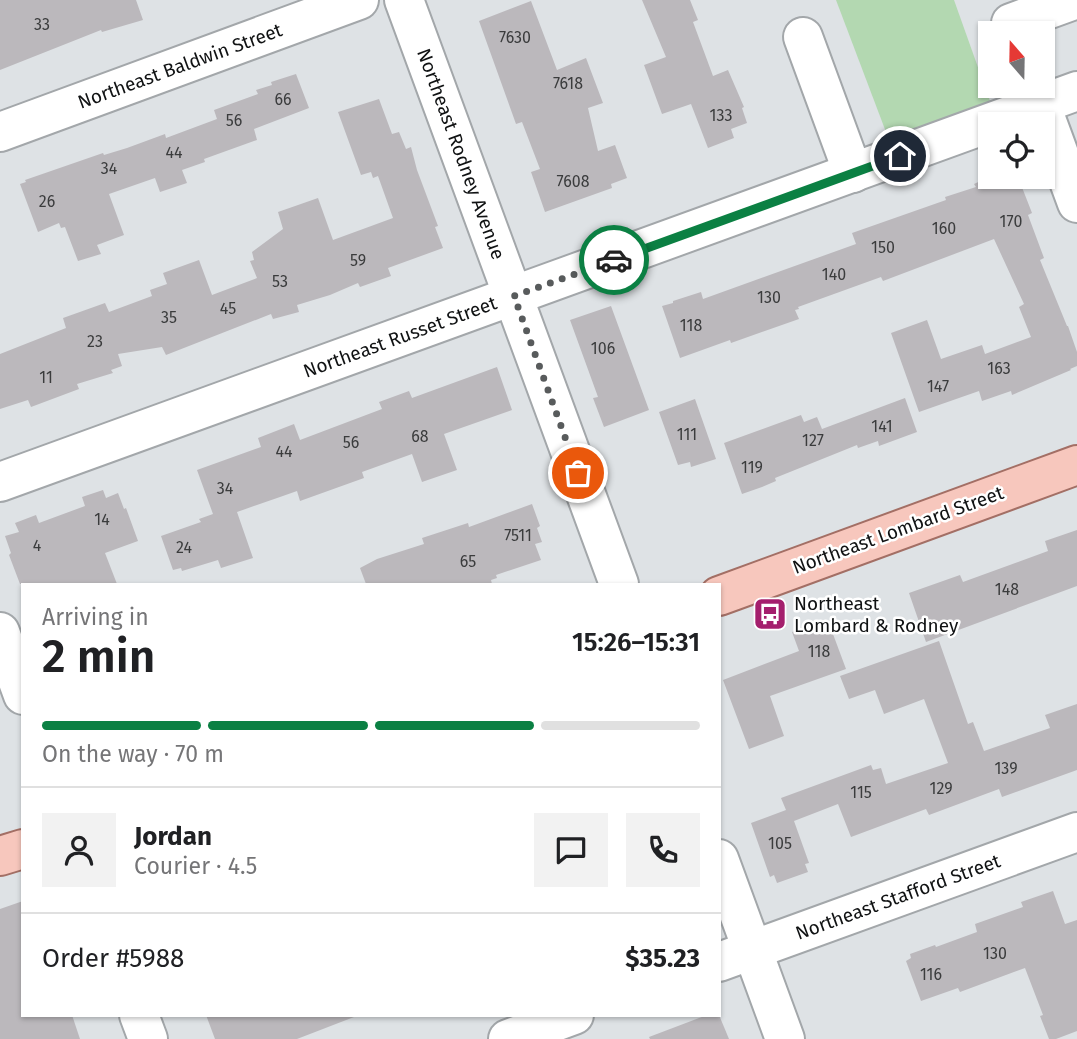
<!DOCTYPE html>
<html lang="en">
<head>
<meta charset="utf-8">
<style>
	:root { --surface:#fff; --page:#f2f2f2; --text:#202124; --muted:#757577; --line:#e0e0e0; --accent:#0b8043 }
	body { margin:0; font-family:"Fira Sans",sans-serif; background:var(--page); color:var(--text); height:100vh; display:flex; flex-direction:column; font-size:26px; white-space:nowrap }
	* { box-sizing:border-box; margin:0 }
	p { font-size:23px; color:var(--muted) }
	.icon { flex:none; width:38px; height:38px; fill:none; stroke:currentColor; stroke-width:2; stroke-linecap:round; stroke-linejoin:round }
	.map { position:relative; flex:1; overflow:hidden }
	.details { position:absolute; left:21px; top:583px; width:700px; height:434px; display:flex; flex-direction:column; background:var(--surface); border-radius:0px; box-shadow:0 2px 5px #0004 }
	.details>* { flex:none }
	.needle { width:46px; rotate:340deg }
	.buttons { position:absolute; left:978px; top:21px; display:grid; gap:14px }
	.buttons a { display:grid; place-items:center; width:77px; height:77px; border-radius:0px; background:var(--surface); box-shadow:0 2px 5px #0004; font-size:35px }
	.pin { position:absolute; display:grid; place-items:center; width:60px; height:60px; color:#fff; margin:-30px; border:4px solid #fff; border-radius:50%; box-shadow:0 2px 7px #0007 }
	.courier { position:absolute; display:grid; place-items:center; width:70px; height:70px; margin:-35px; border:5px solid #0b8043; border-radius:50%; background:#fff; color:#222; box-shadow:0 2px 9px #0007 }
	.summary em { font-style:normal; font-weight:600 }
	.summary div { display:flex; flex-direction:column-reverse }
	.summary { display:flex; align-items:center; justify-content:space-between; height:119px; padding:0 21px }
	h1 { font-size:46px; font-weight:600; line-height:52px }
	.bar { display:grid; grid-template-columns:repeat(4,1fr); gap:10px 7px; align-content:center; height:84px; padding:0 21px }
	.bar i { height:9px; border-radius:5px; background:var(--line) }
	.bar .selected { background:var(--accent) }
	.bar p { grid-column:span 4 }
	.line { display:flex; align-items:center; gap:18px; padding:0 21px; border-top:2px solid var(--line) }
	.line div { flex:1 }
	.round { display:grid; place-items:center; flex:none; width:74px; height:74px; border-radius:0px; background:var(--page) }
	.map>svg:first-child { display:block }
</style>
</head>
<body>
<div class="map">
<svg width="1077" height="1039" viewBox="0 0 1077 1039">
	<rect width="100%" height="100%" fill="#dee2e5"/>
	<path fill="#b3d8b1" d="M836 0H954L990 101 889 140Z"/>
	<g fill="#bbb8bc">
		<path d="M0 0H136L143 20 102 32 101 30 0 70Z"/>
		<path d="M642 0H690L698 20 693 22 713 76 728 70 744 107 742 108 747 123 731 129 734 138 708 148 691 104 662 114 644 65 666 57Z"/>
		<path d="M531 1 557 70 586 58 603 103 588 108 598 151 615 145 627 178 611 184 612 188 545 212 531 172 540 169 522 122 516 124 479 21Z"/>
		<path d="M296 74 309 108 254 129 257 140 204 159 205 162 182 170 187 183 160 192 155 178 109 194 124 235 97 245 101 254 78 261 65 227 61 228 59 223 38 232 20 184 26 182 25 180 103 153 104 155 127 148 165 134 166 138 217 119 214 110 258 94 256 90 272 85 271 82Z"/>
		<path d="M379 99 392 134 399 132 406 149 411 147 417 170 438 226 435 227 443 248 388 268 391 276 360 287 358 283 330 295 297 305 299 312 273 319 271 314 166 355 162 347 118 354 122 366 111 370 113 373 77 384 79 389 31 407 28 400 0 409V354L66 328 63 318 105 303 109 312 152 296 150 290 167 284 163 273 199 260 212 295 257 278 250 261 254 260 252 252 283 229 278 212 318 198 333 240 393 218 378 176 373 178 371 172 361 175 338 112Z"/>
		<path d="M989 177H1018L1032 213 1028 215 1044 258 1040 260 1067 326H1068L1077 352V366L1070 369 1071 370 1012 395 1011 391 982 401 979 391 919 412 891 333 927 320 941 359 982 345 985 354 1031 337 1019 307 1024 304 994 239 883 281 881 277 798 307 799 309 795 310 799 319 731 343 730 340 680 358 662 306 673 303V301L701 292 703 299 856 244 852 233 946 200 945 197 976 187 974 184Z"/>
		<path d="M611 306 649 410 604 427 593 398 598 397 570 320Z"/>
		<path d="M497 367 512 410 444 434 457 470 422 482 412 454 362 472 364 478 300 501 297 491 280 497 237 512 253 558 221 568 218 560 182 571 181 568 173 570 161 536 201 522 199 519 213 514 197 470 261 447 258 438 294 424 300 440 382 409 379 402 409 391 412 398Z"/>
		<path d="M905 398 917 432 879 446 878 441 858 448 857 445 775 478 776 481 762 487 742 494 724 443 801 415 804 422 817 417 822 429Z"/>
		<path d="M695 399 716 459 691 467 690 462 678 465 659 412Z"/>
		<path d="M103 490 106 498 118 493 124 509 126 508 138 541 105 553 117 584H20L9 555 11 553 5 536 19 532 15 523 36 515 39 523 85 506 82 497Z"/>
		<path d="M532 504 540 526 537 528 542 542 535 544 541 560 496 575 497 578 491 580 492 584H366L360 568 377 559 424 544 422 538 468 523 469 527Z"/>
		<path d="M1077 530V586L926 642 909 593 960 575 963 582 1048 551 1045 541Z"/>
		<path d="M814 624 817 631 830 626 846 669 770 696 784 736 749 749 723 680 799 651 792 632Z"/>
		<path d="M939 641 968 724 973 722 984 751 1050 728 1045 715 1077 704V770L1002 797 999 789 929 815 926 809 851 837 838 804 794 821 809 863 805 864 808 872 777 883 774 875 770 877 751 823 786 810 781 798 871 765 873 770 881 768 886 784 948 763 924 699 884 714 875 690 849 699 840 676Z"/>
		<path d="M1053 891 1065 924 1077 920V1031L1056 1039H1049L1040 1016 1043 1015 1025 968 960 992 958 988 921 1001 906 961 911 958 910 954 935 945 936 947 977 932 975 924 1023 907 1021 902Z"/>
		<path d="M23 901V1015H72L80 1039H0V909Z"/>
		<path d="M206 1015H354V1017L297 1039H215Z"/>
		<path d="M707 1015H719L729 1039H650L649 1037Z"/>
	</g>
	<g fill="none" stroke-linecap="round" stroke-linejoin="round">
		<defs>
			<g id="minor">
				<path d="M404 0 619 584"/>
				<path d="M1011 23 1074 0"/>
				<path d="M803 37 853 173"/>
				<path d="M1034 86 1077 203"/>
				<path d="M0 132 359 0"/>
				<path d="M0 482 1077 91"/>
				<path d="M0 632 23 695"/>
				<path d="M719 859 785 1039"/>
				<path d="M719 962 1077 832"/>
				<path d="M139 1015 148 1039"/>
				<path d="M508 1039 574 1015"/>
			</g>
			<g id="major">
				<path d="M719 596 1077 465"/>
				<path d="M0 856 23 849"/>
			</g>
		</defs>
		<use href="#minor" stroke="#a3a7aa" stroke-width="42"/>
		<use href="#major" stroke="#a36f65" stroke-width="42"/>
		<use href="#minor" stroke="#fff" stroke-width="38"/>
		<use href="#major" stroke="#f7c7bd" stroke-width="38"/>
	</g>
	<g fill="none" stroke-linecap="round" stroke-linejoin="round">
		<path stroke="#585b5c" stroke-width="7" stroke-dasharray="0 12.6" d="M578 473 514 296 614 260"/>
		<path stroke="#0b8043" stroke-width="9" d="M614 260 900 156"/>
	</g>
	<defs>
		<symbol id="bus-square" viewBox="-11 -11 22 22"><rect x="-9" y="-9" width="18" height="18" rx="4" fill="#a41f6d" stroke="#fff"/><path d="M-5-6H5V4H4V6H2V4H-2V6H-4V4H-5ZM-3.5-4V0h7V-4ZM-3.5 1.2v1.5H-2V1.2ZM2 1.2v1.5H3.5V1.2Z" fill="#fff"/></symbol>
	</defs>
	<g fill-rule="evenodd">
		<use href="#bus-square" x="751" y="595" width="38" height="38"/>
	</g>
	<g text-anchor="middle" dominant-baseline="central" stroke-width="5" stroke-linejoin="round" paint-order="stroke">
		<g font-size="16" fill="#3b3c3d">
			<text x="42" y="24">33</text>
			<text x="515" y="37">7630</text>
			<text x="568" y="83">7618</text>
			<text x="283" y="99">66</text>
			<text x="721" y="115">133</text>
			<text x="234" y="120">56</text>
			<text x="174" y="152">44</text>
			<text x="109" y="168">34</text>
			<text x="573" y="181">7608</text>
			<text x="47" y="201">26</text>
			<text x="1011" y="221">170</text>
			<text x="944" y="228">160</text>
			<text x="883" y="247">150</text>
			<text x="358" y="260">59</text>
			<text x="834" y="274">140</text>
			<text x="280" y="281">53</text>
			<text x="769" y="297">130</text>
			<text x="228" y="308">45</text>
			<text x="169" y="317">35</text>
			<text x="691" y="325">118</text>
			<text x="95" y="341">23</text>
			<text x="603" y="348">106</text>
			<text x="999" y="368">163</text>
			<text x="46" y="377">11</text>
			<text x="938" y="386">147</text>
			<text x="882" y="426">141</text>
			<text x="687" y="434">111</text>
			<text x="420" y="436">68</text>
			<text x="813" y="440">127</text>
			<text x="351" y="442">56</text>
			<text x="284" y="451">44</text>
			<text x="752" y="467">119</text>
			<text x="225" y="488">34</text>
			<text x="102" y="519">14</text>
			<text x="518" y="535">7511</text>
			<text x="37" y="545">4</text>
			<text x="184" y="547">24</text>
			<text x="468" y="561">65</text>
			<text x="1007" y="589">148</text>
			<text x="819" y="651">118</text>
			<text x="1006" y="768">139</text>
			<text x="941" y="788">129</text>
			<text x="861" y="792">115</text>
			<text x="780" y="843">105</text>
			<text x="995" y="953">130</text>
			<text x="931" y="974">116</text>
		</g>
		<g font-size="19" fill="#101213" stroke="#fff">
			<text transform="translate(180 66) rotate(-20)">Northeast Baldwin Street</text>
			<text transform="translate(461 154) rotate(70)">Northeast Rodney Avenue</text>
			<text transform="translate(400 337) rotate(-20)">Northeast Russet Street</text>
			<text transform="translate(898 530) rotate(-20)">Northeast Lombard Street</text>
			<text transform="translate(898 897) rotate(-20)">Northeast Stafford Street</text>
		</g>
		<g font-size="19" fill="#101213" stroke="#fff" text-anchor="start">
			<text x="794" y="603">Northeast<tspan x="794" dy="22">Lombard &amp; Rodney</tspan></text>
		</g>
	</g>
</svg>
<div class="buttons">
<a><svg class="needle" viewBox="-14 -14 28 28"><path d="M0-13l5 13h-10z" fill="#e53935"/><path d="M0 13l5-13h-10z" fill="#757577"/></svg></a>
<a><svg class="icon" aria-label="locate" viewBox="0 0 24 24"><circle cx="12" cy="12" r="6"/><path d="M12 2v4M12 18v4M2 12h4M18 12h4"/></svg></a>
</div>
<div class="pin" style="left:578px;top:473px;background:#ea580c"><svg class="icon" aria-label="bag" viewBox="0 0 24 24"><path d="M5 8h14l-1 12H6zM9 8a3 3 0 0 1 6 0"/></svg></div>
<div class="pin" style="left:900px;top:156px;background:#1f2937"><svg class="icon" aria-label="home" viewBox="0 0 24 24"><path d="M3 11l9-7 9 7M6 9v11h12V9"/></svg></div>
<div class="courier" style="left:614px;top:260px"><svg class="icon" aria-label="car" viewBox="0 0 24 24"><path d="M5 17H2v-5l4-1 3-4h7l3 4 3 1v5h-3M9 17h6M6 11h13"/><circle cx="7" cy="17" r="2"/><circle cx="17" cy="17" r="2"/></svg></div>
<section class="details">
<div class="summary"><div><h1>2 min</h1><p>Arriving in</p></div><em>15:26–15:31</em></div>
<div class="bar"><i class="selected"></i><i class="selected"></i><i class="selected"></i><i></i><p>On the way · 70 m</p></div>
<div class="line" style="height:126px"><a class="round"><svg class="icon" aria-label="person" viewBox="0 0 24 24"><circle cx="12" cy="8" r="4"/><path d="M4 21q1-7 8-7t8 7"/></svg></a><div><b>Jordan</b><p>Courier · 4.5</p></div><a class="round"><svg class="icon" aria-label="chat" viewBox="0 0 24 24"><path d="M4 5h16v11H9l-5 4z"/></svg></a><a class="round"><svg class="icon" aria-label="phone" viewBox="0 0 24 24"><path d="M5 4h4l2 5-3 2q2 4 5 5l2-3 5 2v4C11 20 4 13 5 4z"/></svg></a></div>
<div class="line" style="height:91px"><div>Order #5988</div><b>$35.23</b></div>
</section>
</div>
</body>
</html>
